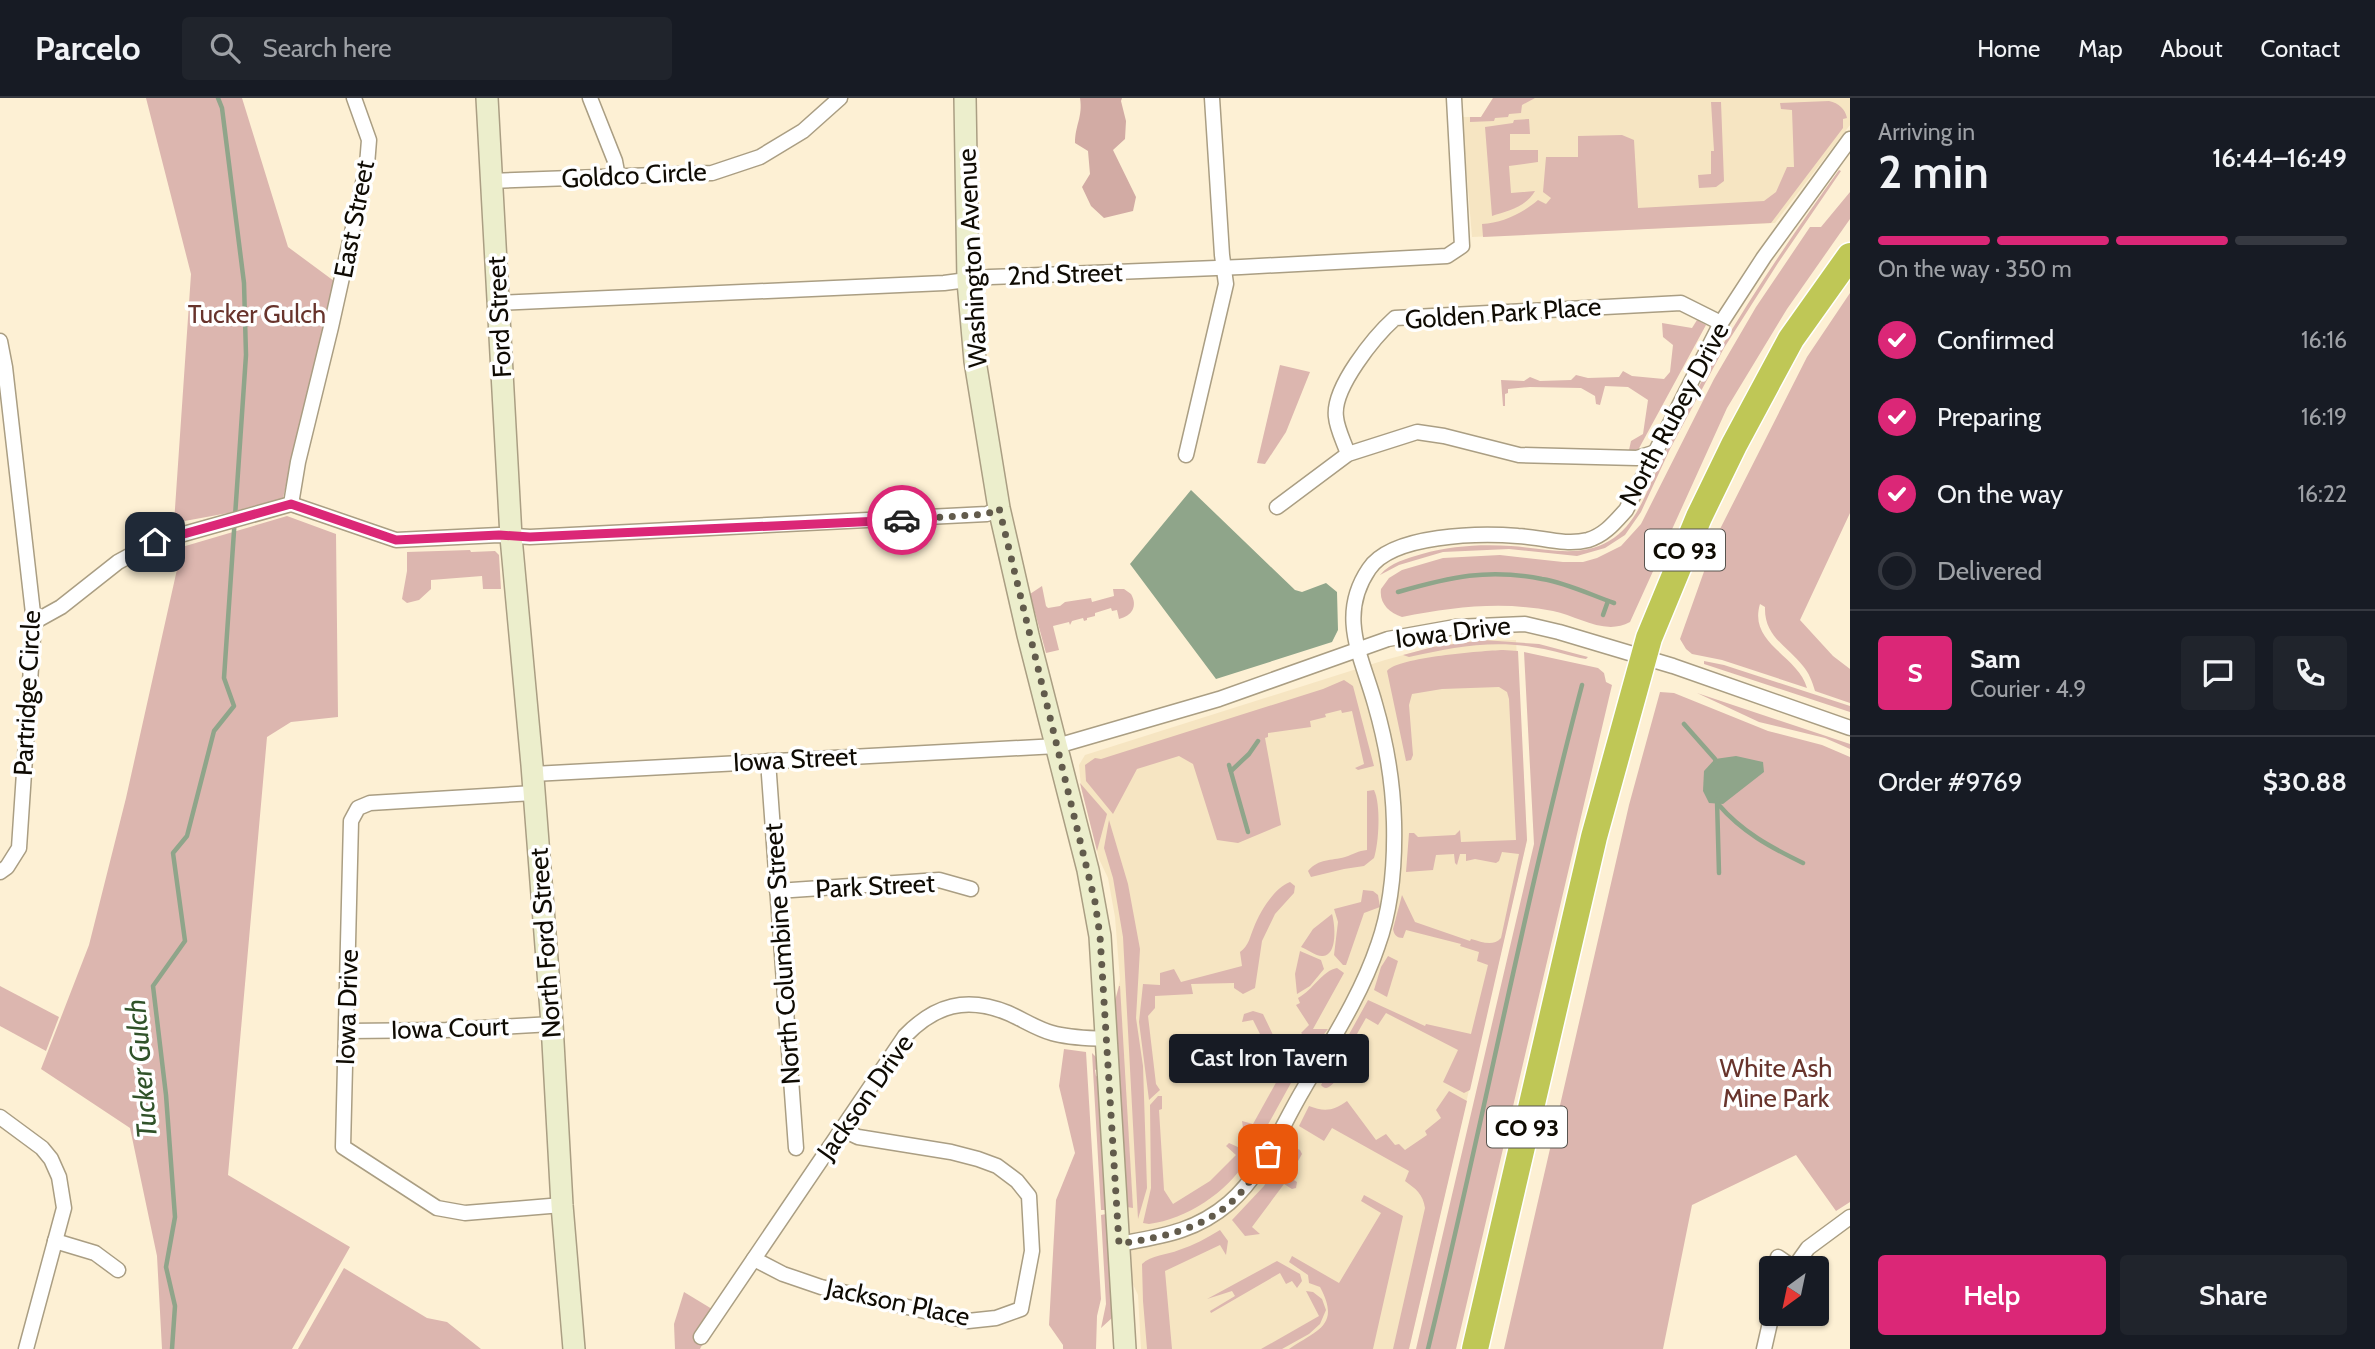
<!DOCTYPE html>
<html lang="en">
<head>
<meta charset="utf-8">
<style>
	:root { --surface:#171b24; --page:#20242c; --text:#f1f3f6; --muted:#9ea1a6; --line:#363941; --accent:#db2777 }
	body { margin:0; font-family:Cabin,sans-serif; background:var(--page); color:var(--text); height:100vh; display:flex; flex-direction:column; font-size:26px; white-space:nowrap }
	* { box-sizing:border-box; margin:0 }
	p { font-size:23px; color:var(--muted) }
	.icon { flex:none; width:38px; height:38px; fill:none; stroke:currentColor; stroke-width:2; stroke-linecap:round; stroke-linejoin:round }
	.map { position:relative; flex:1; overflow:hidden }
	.drawer { display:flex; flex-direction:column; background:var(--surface); width:525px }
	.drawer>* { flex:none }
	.needle { width:46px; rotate:213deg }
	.buttons { position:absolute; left:1759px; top:1158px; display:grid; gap:14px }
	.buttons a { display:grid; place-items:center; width:70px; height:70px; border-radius:7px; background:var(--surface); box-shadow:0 2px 5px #0004; font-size:35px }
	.pin { position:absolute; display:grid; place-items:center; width:60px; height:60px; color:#fff; margin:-30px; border-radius:14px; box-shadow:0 4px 10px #0006 }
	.courier { position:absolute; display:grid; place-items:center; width:70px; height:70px; margin:-35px; border:5px solid #db2777; border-radius:50%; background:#fff; color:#222; box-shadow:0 2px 9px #0007 }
	.bubble { position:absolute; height:49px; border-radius:7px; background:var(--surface); box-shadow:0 2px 5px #0004; font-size:23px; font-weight:600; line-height:49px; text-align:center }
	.overview em { font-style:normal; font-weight:600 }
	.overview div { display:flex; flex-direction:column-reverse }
	.overview { display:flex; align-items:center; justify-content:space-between; height:119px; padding:0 28px }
	h1 { font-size:46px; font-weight:600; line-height:52px }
	.bar { display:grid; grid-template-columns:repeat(4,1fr); gap:10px 7px; align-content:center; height:84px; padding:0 28px }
	.bar i { height:9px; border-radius:5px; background:var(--line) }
	.bar .current { background:var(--accent) }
	.bar p { grid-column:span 4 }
	.line { display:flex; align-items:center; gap:18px; padding:0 28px; border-top:2px solid var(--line) }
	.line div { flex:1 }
	.round { display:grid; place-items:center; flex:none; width:74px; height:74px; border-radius:7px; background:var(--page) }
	ol { padding:0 28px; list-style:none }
	li { display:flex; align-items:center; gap:21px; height:77px }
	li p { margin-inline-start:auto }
	li .icon { padding:7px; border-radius:50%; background:var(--accent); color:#fff; stroke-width:4 }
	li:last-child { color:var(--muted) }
	li i { width:38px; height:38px; border:4px solid var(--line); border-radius:50% }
	.cta { display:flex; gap:14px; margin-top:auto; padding:14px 28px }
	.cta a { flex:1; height:80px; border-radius:7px; background:var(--accent); color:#fff; font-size:28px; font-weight:600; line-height:80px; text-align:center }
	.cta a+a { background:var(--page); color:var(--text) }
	header { display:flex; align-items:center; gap:42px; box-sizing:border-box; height:98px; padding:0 35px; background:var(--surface); border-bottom:2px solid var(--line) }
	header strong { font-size:33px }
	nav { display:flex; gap:38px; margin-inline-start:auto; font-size:24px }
	.search { width:490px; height:63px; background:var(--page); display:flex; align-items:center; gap:18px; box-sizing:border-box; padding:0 24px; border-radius:7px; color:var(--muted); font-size:26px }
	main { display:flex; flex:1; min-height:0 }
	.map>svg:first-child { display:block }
</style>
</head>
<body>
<header>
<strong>Parcelo</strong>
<div class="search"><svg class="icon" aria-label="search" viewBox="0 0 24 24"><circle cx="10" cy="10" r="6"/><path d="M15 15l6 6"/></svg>Search here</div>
<nav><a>Home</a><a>Map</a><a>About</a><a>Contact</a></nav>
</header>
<main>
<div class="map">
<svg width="1850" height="1251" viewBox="0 0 1850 1251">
	<rect width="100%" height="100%" fill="#fdf0d4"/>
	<g fill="#f6e5c2">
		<path d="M1493 0H1850V27L1775 125 1472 139 1462 19H1481Z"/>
		<path d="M1483 542H1516L1527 742 1409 1251H1141L1138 1197 1131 1182 1115 903 1120 882 1115 819 1108 780 1099 761 1081 689 1079 667 1085 657 1385 562 1433 549Z"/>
	</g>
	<g fill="#dcb6af">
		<path d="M146 0H242L288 149 334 183 283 400 228 415 174 425 191 176Z"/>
		<path d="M1493 0H1535L1522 7 1521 15 1509 16 1508 19 1495 20 1494 23 1470 24V19H1481Z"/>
		<path d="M1829 3C1839 5 1845 11 1847 20L1843 21V30L1771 125 1483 139 1482 126C1502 125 1523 115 1538 102L1546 106 1551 100 1543 94 1546 59H1578V38L1622 37 1634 42 1638 110 1764 103 1776 94 1787 69H1794L1792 12 1781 11 1780 5Z"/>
		<path d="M1711 4H1721L1724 83 1716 89 1699 90 1698 77 1711 76V53H1714Z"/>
		<path d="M1529 21 1530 36H1510V52H1538V64L1509 68 1511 95 1535 93C1526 109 1508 113 1492 118L1485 29 1513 25 1514 22Z"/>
		<path d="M1839 72 1841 73 1778 165 1724 250 1670 351 1641 414 1625 437 1605 450 1577 458 1509 451 1443 454 1399 467 1380 477C1391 464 1406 461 1422 456 1450 448 1481 446 1511 448 1544 450 1578 461 1609 443 1637 427 1647 392 1660 365 1709 260 1772 165 1839 72Z"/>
		<path d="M1850 94V121L1787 211 1727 310 1630 524C1605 538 1578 518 1553 513 1501 503 1454 509 1402 519 1389 515 1379 505 1381 491L1389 480 1402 472 1443 460 1500 457 1563 464H1583L1597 460 1621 448 1641 426 1714 281 1756 209 1810 129H1821Z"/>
		<path d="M1850 195V415L1800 522 1833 558 1850 571V605L1815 593C1812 583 1809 575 1803 568 1786 547 1764 538 1765 509L1760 506C1748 546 1798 557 1807 590L1722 562 1692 556 1686 551 1680 541 1717 437 1807 259Z"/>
		<path d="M1697 222 1706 227 1637 354 1629 352 1631 343 1643 336 1648 302 1628 289 1605 288 1600 307 1596 306 1595 298 1581 290 1530 289 1508 291V295L1505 296V308H1503L1501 282 1524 283 1530 279 1540 283 1571 282 1576 277 1588 280 1619 279 1623 273 1632 278 1664 281 1670 274 1673 247 1663 239 1662 225 1692 230Z"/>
		<path d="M1280 267 1310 274 1286 334 1265 366 1257 365Z"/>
		<path d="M287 418 336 436 338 619 291 624 267 639 228 1077 350 1149 292 1251H162L157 1158 130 1030 41 971 89 847 126 700 182 449Z"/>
		<path d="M470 452 471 454 495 453 499 457 501 491H483L482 478 431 482V491L419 502 407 505 402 501 407 473V454Z"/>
		<path d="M1042 488 1046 508 1048 510 1060 508 1065 504 1091 500 1092 504 1114 498 1113 491H1124L1131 496C1138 508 1132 518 1119 521L1117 512 1112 513 1111 510 1095 515V518L1087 520V522L1084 523 1083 520 1072 523 1070 527 1069 524 1053 528 1059 552 1046 555 1030 496Z"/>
		<path d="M1483 542 1539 546 1588 559 1586 561 1580 560C1564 556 1548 551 1532 549 1489 542 1451 550 1409 559L1403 557 1433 549Z"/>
		<path d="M1503 552 1518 553 1527 742 1470 992 1464 995 1443 984 1458 952 1386 915 1378 927 1366 920 1349 950 1357 955V960C1352 965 1332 990 1326 990 1324 990 1322 988 1321 987L1368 902 1425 928 1426 926 1471 936 1488 867 1477 863 1479 854 1460 848 1461 846 1406 832 1403 840C1397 840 1394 837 1393 831L1402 797 1415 824 1470 843 1471 841C1482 844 1493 849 1501 840L1519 756 1502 754 1499 763 1496 765 1475 761 1466 763V756H1460L1457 767 1455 765 1454 756 1436 757 1433 772 1406 774 1409 735H1414L1418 739 1455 737 1460 732 1461 744 1516 742 1509 601 1507 594 1499 589 1442 591 1412 596 1409 607 1413 657 1411 662 1406 663 1387 573C1398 559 1482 553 1503 552Z"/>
		<path d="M1524 554 1598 570 1604 575 1606 584 1612 587 1456 1251H1416L1534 746Z"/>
		<path d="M1704 563 1724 567 1850 608V614L1704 566Z"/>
		<path d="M1344 582 1353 588 1374 668 1358 672 1355 670 1364 666 1352 613 1342 615 1341 612 1325 616 1326 619 1310 623 1311 629 1268 635V639L1265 640 1281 727 1238 745 1217 742 1193 666 1179 658 1137 671 1113 716 1086 683 1085 667 1095 660 1101 661 1323 591Z"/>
		<path d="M1660 594 1674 595 1768 633 1822 647 1850 659V1104L1836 1113 1796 1057 1692 1107 1663 1251H1504L1629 707Z"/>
		<path d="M1697 595 1850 646V651L1825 640 1759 624Z"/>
		<path d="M1080 685 1107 716 1097 753Z"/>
		<path d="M1374 692C1381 706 1379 745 1374 760L1364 768 1344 771 1311 779 1308 773C1319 760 1331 763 1345 759 1354 756 1358 753 1367 752V693Z"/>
		<path d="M1109 722 1128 786 1140 851 1136 920 1143 968 1147 1090 1138 1121 1123 839 1113 780 1104 750Z"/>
		<path d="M1290 784 1295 788 1294 795 1275 816 1262 843 1255 890 1243 896 1234 890V885L1191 886 1193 896 1155 898V910L1148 918 1156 986 1160 992 1149 1002 1139 924 1143 886 1160 887V875L1174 871 1181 884 1242 868 1240 854C1249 848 1250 838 1254 829 1260 814 1274 790 1290 784Z"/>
		<path d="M1363 792 1373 793 1378 797 1380 809 1364 815 1346 867H1343L1334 857 1338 824 1334 811 1361 804Z"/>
		<path d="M1332 816C1335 826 1338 857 1323 858 1317 859 1307 851 1301 849L1313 831Z"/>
		<path d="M1300 853 1321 862 1324 871 1310 888 1297 896 1295 876Z"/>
		<path d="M1388 858 1398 863 1387 899 1374 892 1381 869Z"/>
		<path d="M1337 870 1344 875 1313 931H1328L1321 940 1309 941 1301 935 1309 927 1296 907 1300 905 1298 900C1314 891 1322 873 1337 870Z"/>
		<path d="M0 888 59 919 46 953 0 928Z"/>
		<path d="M1119 888H1120L1133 1110 1127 1109 1115 903Z"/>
		<path d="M1253 913 1263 916 1274 939 1294 960 1297 974 1265 1032 1255 1035 1243 1030 1242 1023 1253 1026 1278 981 1269 977 1267 968 1277 960 1263 942 1253 922 1242 924 1244 916Z"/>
		<path d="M1064 951 1086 954 1101 1201 1097 1218 1096 1251H1063V1247L1049 1227 1056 1102 1075 1055 1059 988Z"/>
		<path d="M1092 955 1097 960 1098 971 1095 972 1096 978 1098 979 1106 1112H1101Z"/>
		<path d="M1449 993 1467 1003 1409 1251H1393L1425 1110C1423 1096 1416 1091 1405 1083L1409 1073 1332 1030 1324 1043 1299 1028 1309 1008C1324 1014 1334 1013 1347 1003L1376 1042 1386 1036 1395 1047 1399 1046 1405 1052 1427 1037 1425 1033 1441 1020 1436 1012Z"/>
		<path d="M1158 998H1162V1011L1159 1012 1164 1092 1173 1106 1210 1083 1236 1057 1226 1048 1229 1045 1240 1050 1247 1062C1226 1095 1187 1121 1149 1126L1143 1125 1151 1090 1150 1007Z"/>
		<path d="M1288 1046 1300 1052 1302 1056 1289 1079 1297 1084 1296 1090 1292 1091 1284 1086 1252 1129 1260 1136 1245 1138 1232 1122 1264 1088Z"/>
		<path d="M1364 1097 1403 1118 1373 1251H1289C1317 1232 1341 1228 1320 1189L1309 1185 1308 1177 1289 1164 1292 1158 1339 1185 1381 1115 1361 1103Z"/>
		<path d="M1106 1116 1113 1219 1101 1230 1106 1206 1101 1117Z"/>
		<path d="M1220 1132 1228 1143 1226 1157 1220 1147 1165 1173 1172 1251H1147L1143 1203 1142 1166C1151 1157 1167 1157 1179 1152 1194 1147 1207 1140 1220 1132Z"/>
		<path d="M1277 1163 1300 1176 1302 1183 1297 1190 1292 1183 1286 1186 1280 1175 1211 1215 1210 1213 1235 1198 1232 1193 1207 1201Z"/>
		<path d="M344 1170 427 1220 447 1224 481 1251H298Z"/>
		<path d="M1306 1193 1313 1194 1322 1201 1326 1212 1320 1226 1309 1236 1282 1251H1261L1319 1218Z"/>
		<path d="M684 1194 712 1211 704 1243 700 1251H675L674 1226Z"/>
	</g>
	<path fill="#d2aba4" d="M1080 0H1122L1121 3 1126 23 1125 41 1113 52 1136 99 1133 113 1104 120 1091 108 1082 89 1090 76 1088 53 1075 45C1075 27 1083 19 1080 0Z"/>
	<g fill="#8fa58a">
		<path d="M1191 392 1295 492 1302 494 1326 485 1337 494 1338 532 1332 544 1216 581 1130 466Z"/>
		<path d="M1736 658 1763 664 1764 674 1723 706 1709 705 1703 693 1704 673 1715 661Z"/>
	</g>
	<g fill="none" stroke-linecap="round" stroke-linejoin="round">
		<g stroke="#8fa58a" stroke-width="4.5">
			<path d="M1398 494C1450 479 1488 470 1542 481 1567 485 1591 497 1614 505"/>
			<path d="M1603 517 1608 503"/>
			<path d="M1684 626 1715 661 1716 665"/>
			<path d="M1229 667 1248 734"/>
			<path d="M1231 673 1249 656 1258 643"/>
			<path d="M1717 702 1719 775"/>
			<path d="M1718 706C1742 734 1770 749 1803 765"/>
			<path d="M172 1251 175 1208 166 1169 175 1119 166 997 153 888 185 843 173 755 187 738 214 633 234 608 224 580 246 257 244 185 222 10 218 0"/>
			<path d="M1428 1251C1482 1030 1524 807 1582 587"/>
		</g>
		<defs>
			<g id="street">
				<path d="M590 0 615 63 618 79"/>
				<path d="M490 83 712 75 760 59 803 33 840 0"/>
				<path d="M498 205 944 185 990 179 1241 169 1447 158 1462 148 1454 0"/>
				<path d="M0 243 5 269 34 524 19 750 7 769 0 774"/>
				<path d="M1348 356C1344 344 1337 331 1336 319 1332 290 1375 238 1395 220L1681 205 1721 225"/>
				<path d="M1186 357 1226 186 1222 157 1212 0"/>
				<path d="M291 406 298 364 331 229 367 67 369 42 354 0"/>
				<path d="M1277 409 1348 356 1417 334 1444 338 1519 357 1637 360 1653 355"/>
				<path d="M34 524 61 509 118 464 155 444 291 406 396 442 499 437 530 439 987 416 999 410"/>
				<path d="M768 663 796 1050"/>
				<path d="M533 676 1057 648 1219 601 1388 541 1455 529 1525 526 1559 534 1673 568 1850 630"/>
				<path d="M534 695 370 705 358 710 351 723 343 1049 437 1110 465 1115 562 1107"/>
				<path d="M777 793 939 782 971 791"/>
				<path d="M347 933 446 932 552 926"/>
				<path d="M0 1019 42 1050 51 1061 59 1079 64 1110 26 1251"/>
				<path d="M55 1143 95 1155 118 1172"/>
				<path d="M1119 1146C1162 1138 1195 1134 1229 1105 1263 1076 1281 1029 1303 992 1330 945 1361 898 1378 847 1392 808 1395 764 1394 724 1393 684 1386 644 1375 606 1362 559 1337 518 1369 471 1392 436 1480 435 1518 438 1541 439 1565 448 1588 442 1605 437 1615 424 1626 412L1721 225 1764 159 1850 41"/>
				<path d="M1778 1159 1794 1170"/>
				<path d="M754 1161 783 1176 821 1189 968 1223 996 1220 1021 1211 1032 1153 1029 1098 1017 1083 997 1068 978 1061 951 1054 858 1039 841 1031"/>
				<path d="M1793 1171 1808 1150 1850 1119"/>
				<path d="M701 1239 905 938C935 907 966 898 1008 915 1022 921 1037 931 1052 935 1069 940 1088 940 1106 941"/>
				<path d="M1764 1251 1772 1216"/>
			</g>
			<g id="secondary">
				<path d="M487 0 511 439 532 667 552 926 562 1107 574 1251"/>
				<path d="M965 0 968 183 975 263 999 410 1028 537 1088 772 1100 838 1125 1251"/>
			</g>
			<path id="highway" d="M1475 1251 1594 739 1649 540 1699 419 1734 347 1791 241 1850 158"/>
		</defs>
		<use href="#street" stroke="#aa9e83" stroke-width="17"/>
		<use href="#secondary" stroke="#aa9e83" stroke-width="24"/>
		<use href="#highway" stroke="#fff" stroke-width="29"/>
		<use href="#street" stroke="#fff" stroke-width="14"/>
		<use href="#secondary" stroke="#eceecc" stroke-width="21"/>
		<use href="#highway" stroke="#bfc756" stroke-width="26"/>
	</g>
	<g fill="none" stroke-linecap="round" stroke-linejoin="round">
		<path stroke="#625b4c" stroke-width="7" stroke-dasharray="0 12.6" d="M902 422 987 416 999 410 1095 804 1100 838 1119 1146C1166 1138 1210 1131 1243 1092 1252 1081 1259 1068 1268 1056"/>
		<path stroke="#db2777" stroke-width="9" d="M155 444 291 406 396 442 499 437 530 439 902 422"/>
	</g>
	<g text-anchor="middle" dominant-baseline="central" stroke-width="7" stroke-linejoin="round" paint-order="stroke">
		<g fill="#fff" stroke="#57544f" stroke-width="2">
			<rect x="1645" y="431.5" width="80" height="41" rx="5"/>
			<rect x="1487" y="1008.5" width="80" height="41" rx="5"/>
		</g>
		<g font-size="24" font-weight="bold" fill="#0f0b03">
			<text x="1685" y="452">CO 93</text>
			<text x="1527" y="1029">CO 93</text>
		</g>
		<g font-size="26" fill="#0f0b03" stroke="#fff">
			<text transform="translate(634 77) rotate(-3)">Goldco Circle</text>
			<text transform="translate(354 121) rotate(-79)">East Street</text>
			<text transform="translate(972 160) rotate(-93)">Washington Avenue</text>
			<text transform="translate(1065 176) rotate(-2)">2nd Street</text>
			<text transform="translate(1503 215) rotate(-4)">Golden Park Place</text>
			<text transform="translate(499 219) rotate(-93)">Ford Street</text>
			<text transform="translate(1674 316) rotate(-62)">North Rubey Drive</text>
			<text transform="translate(1453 534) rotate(-7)">Iowa Drive</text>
			<text transform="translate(27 595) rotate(-87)">Partridge Circle</text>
			<text transform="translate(795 661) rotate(-3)">Iowa Street</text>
			<text transform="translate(875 788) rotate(-3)">Park Street</text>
			<text transform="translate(545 845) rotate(-94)">North Ford Street</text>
			<text transform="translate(782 856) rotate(-94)">North Columbine Street</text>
			<text transform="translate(347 909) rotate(-88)">Iowa Drive</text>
			<text transform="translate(450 930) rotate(-2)">Iowa Court</text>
			<text transform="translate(865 999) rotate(-55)">Jackson Drive</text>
			<text transform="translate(898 1204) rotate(12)">Jackson Place</text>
		</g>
		<g font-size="26" fill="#68342c" stroke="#fff">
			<text x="257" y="216">Tucker Gulch</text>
			<text x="1776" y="970">White Ash<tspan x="1776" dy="30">Mine Park</tspan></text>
		</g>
		<g font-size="28" font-style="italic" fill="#305229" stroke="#fff">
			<text transform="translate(141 971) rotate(-95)">Tucker Gulch</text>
		</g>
	</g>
</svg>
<div class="buttons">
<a><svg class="needle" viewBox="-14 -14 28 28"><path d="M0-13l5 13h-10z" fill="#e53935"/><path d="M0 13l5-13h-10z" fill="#9ea1a6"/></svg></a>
</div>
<div class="pin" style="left:1268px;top:1056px;background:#ea580c"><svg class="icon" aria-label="bag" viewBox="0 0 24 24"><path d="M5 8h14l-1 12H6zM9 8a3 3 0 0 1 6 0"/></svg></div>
<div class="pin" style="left:155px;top:444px;background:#1f2937"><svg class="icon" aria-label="home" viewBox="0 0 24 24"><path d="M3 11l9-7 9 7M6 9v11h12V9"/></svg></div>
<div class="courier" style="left:902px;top:422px"><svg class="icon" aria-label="car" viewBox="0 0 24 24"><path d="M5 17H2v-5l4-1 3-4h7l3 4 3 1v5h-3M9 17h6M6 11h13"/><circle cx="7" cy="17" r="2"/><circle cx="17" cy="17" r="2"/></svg></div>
<div class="bubble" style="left:1169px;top:936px;width:200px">Cast Iron Tavern</div>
</div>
<section class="drawer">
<div class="overview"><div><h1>2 min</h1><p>Arriving in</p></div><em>16:44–16:49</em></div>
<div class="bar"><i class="current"></i><i class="current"></i><i class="current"></i><i></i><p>On the way · 350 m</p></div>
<ol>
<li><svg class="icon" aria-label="check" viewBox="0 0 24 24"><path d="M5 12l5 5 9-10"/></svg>Confirmed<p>16:16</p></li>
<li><svg class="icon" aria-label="check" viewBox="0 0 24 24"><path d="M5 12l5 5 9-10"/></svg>Preparing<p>16:19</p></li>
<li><svg class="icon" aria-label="check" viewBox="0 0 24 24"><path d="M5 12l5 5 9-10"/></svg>On the way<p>16:22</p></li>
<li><i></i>Delivered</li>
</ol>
<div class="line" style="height:126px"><b class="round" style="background:var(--accent);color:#fff">S</b><div><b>Sam</b><p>Courier · 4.9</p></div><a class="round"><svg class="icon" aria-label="chat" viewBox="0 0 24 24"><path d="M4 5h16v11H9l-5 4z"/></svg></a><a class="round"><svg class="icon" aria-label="phone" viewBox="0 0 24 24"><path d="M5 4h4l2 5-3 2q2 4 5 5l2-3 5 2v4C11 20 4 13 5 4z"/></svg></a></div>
<div class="line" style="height:91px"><div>Order #9769</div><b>$30.88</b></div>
<div class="cta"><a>Help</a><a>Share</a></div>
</section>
</main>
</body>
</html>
